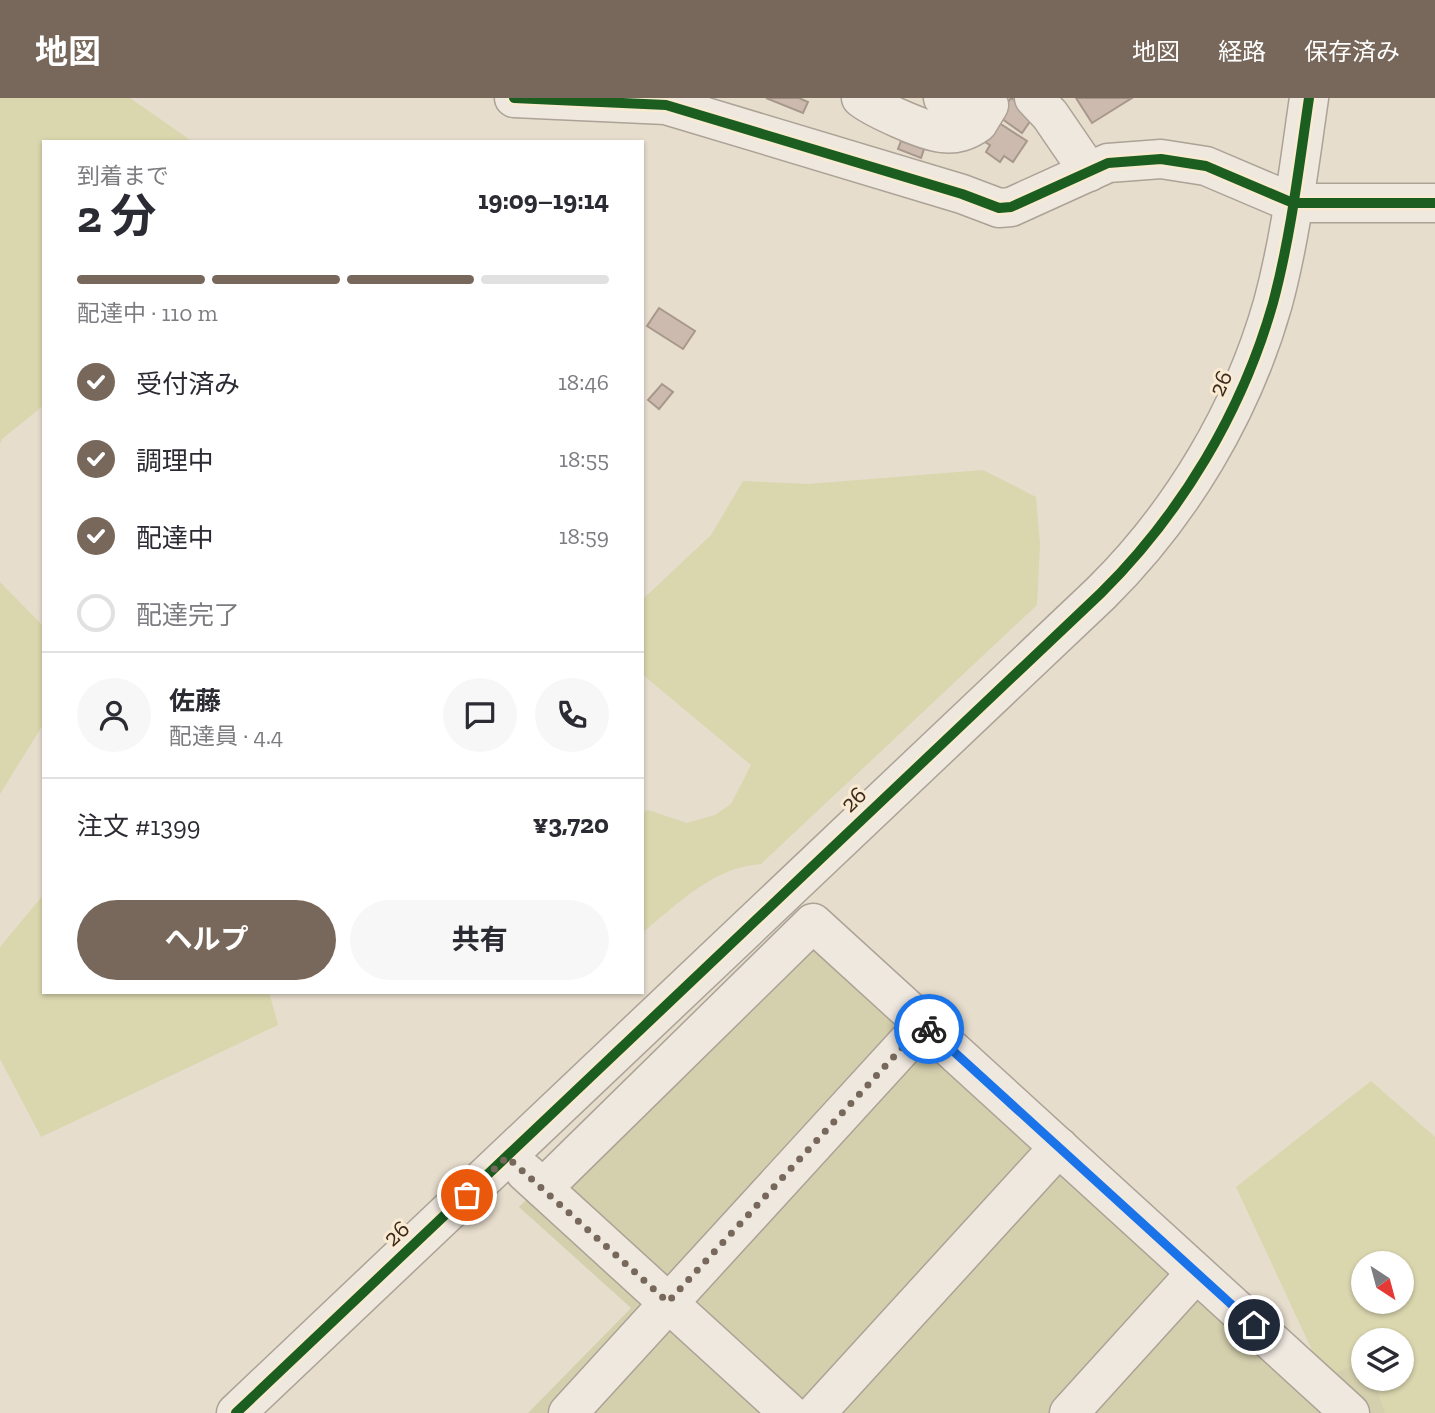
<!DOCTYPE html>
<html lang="ja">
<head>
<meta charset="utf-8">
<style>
	:root { --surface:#fff; --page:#f7f7f7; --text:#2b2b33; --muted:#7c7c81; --line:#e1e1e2; --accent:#78685b }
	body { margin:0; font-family:"Zilla Slab","Noto Sans JP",serif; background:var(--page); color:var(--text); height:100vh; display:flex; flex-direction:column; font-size:26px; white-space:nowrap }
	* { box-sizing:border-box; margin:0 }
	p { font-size:23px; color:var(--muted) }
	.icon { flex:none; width:38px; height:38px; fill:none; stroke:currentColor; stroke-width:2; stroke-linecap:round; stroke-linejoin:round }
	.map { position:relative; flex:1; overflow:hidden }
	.panel { position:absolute; left:42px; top:42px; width:602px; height:854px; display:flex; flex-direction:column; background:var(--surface); border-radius:0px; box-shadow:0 2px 5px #0004 }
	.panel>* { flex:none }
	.needle { width:46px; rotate:144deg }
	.tools { position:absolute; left:1351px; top:1153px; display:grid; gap:14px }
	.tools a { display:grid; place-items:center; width:63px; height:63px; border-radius:50%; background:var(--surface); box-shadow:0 2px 5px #0004; font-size:35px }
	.pin { position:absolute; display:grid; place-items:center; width:60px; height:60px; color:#fff; margin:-30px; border:4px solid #fff; border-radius:50%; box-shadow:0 2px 7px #0007 }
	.courier { position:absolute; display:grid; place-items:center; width:70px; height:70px; margin:-35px; border:5px solid #1a73e8; border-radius:50%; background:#fff; color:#222; box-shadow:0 2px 9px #0007 }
	.headline em { font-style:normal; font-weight:700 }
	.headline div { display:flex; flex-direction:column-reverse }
	.headline { display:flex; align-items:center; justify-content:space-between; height:119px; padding:0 35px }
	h1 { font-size:46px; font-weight:700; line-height:52px }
	.bar { display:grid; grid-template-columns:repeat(4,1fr); gap:10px 7px; align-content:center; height:84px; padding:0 35px }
	.bar i { height:9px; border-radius:5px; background:var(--line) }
	.bar .selected { background:var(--accent) }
	.bar p { grid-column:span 4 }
	.line { display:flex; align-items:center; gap:18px; padding:0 35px; border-top:2px solid var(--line) }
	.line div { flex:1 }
	.round { display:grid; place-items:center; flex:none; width:74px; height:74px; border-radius:37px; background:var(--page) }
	ol { padding:0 35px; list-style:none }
	li { display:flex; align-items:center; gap:21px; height:77px }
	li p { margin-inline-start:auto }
	li .icon { padding:7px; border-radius:50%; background:var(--accent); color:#fff; stroke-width:4 }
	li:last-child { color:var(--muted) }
	li i { width:38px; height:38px; border:4px solid var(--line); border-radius:50% }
	.cta { display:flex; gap:14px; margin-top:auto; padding:14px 35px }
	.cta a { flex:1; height:80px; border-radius:42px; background:var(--accent); color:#fff; font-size:28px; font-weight:700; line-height:80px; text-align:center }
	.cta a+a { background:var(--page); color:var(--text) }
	header { display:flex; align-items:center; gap:42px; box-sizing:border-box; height:98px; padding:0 35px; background:var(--accent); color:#fff }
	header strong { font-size:33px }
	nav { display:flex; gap:38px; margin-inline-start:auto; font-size:24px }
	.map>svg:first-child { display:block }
</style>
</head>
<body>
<header>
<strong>地図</strong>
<nav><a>地図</a><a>経路</a><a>保存済み</a></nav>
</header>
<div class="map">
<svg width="1435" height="1315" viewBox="0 0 1435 1315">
	<rect width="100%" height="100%" fill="#e7ddcd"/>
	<g fill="#dad6ae" fill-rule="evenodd">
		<path d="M0 0H130L193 44H44V307L2 341 0 346Z"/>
		<path d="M983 372 1036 399 1040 446 1037 507 761 766C713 769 678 806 642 835V715L648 712 687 725 715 717 731 706 751 667 642 576V502L711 437 743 383 808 386Z"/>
		<path d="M0 484 44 529V625L0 696Z"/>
		<path d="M44 796V894H269L278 927 41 1039 0 961V849Z"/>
		<path d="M1371 983 1435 1039V1315H1385L1374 1281H1402V1242H1363V1262L1325 1280 1236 1089ZM1363 1166H1402V1204H1363Z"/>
	</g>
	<path fill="#d4d0ae" d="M820 806 1324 1280 1363 1262V1281H1374L1385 1315H528L631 1210 519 1109Z"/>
	<g fill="#cbbaad" stroke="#a8988c" stroke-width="2">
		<path d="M766 0H799L808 4 803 15Z"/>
		<path d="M1011 0 1035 16 1022 35 998 18Z"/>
		<path d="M1076 0H1132L1092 25Z"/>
		<path d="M996 23 1027 43 1013 64 1004 58 1000 64 986 54 990 47 983 43Z"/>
		<path d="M901 43 924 51 921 60 898 51Z"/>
		<path d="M659 210 695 233 683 251 647 228Z"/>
		<path d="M662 286 673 294 659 311 648 302Z"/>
	</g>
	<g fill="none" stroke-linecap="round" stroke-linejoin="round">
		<defs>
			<g id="minor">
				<path d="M514 0 666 7 962 96 999 110 1011 109 1108 65 1161 61 1206 68 1293 105H1435"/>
				<path d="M861 0C875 11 924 33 942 35 955 37 968 33 978 25"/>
				<path d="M943 0 978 25 989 7"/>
				<path d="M1034 0 1050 17 1089 74"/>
				<path d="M525 1074 789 1315"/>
				<path d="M543 1090 813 825 1350 1315"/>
				<path d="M236 1315 1101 495C1181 416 1242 314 1273 205 1291 138 1299 68 1309 0"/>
				<path d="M568 1315 924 926"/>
				<path d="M816 1315 1059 1049"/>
				<path d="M1069 1315 1196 1175"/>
			</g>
		</defs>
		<use href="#minor" stroke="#aca296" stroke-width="41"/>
		<use href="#minor" stroke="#efe8df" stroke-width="38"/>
		<defs>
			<g id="cycleway">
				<path d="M514 0 666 7 962 96 999 110 1011 109 1108 65 1161 61 1206 68 1293 105H1435"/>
				<path d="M236 1315 1101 495C1181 416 1242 314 1273 205 1291 138 1299 68 1309 0"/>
			</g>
		</defs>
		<use href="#cycleway" stroke="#f9ead2" stroke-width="15"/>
		<use href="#cycleway" stroke="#1b5e20" stroke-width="10"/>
	</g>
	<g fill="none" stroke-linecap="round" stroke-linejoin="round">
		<path stroke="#78685b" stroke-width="7" stroke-dasharray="0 12.6" d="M467 1097 507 1059 668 1204 924 926 929 931"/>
		<path stroke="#1a73e8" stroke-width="9" d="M929 931 1254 1227"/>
	</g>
	<g text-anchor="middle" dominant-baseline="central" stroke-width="6" stroke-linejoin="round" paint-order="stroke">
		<g font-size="24" fill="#3c291d" stroke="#f9ead2">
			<text transform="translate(1220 285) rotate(-65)">26</text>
			<text transform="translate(853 701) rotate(-44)">26</text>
			<text transform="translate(396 1135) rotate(-43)">26</text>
		</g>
	</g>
</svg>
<div class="tools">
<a><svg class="needle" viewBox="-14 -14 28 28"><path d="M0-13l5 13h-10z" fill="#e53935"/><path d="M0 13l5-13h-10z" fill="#7c7c81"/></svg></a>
<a><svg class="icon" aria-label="layers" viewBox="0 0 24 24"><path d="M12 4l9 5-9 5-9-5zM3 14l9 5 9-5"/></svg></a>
</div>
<div class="pin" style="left:467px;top:1097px;background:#ea580c"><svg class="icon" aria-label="bag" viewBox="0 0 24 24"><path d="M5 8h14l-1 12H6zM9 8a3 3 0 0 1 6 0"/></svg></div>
<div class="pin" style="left:1254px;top:1227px;background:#1f2937"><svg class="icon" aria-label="home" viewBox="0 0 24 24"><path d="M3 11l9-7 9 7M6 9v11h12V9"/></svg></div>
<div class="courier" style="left:929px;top:931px"><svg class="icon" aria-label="bike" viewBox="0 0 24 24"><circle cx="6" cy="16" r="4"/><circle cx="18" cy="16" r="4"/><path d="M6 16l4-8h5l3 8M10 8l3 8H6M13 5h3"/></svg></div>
<section class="panel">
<div class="headline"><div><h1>2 分</h1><p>到着まで</p></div><em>19:09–19:14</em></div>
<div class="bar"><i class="selected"></i><i class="selected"></i><i class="selected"></i><i></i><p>配達中 · 110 m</p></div>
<ol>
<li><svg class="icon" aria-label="check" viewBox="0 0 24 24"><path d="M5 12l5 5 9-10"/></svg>受付済み<p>18:46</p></li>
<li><svg class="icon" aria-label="check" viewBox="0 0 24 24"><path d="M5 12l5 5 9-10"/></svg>調理中<p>18:55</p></li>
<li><svg class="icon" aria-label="check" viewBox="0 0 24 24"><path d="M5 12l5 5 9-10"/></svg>配達中<p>18:59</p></li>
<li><i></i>配達完了</li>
</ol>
<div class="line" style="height:126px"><a class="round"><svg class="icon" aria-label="person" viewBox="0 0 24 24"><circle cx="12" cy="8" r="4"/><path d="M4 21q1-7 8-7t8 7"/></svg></a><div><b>佐藤</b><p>配達員 · 4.4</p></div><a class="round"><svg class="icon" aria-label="chat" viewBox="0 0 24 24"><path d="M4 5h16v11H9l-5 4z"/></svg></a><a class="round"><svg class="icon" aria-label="phone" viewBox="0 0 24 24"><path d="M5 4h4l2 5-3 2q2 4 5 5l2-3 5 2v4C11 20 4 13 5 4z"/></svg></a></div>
<div class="line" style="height:91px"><div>注文 #1399</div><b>¥3,720</b></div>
<div class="cta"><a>ヘルプ</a><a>共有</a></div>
</section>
</div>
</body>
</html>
